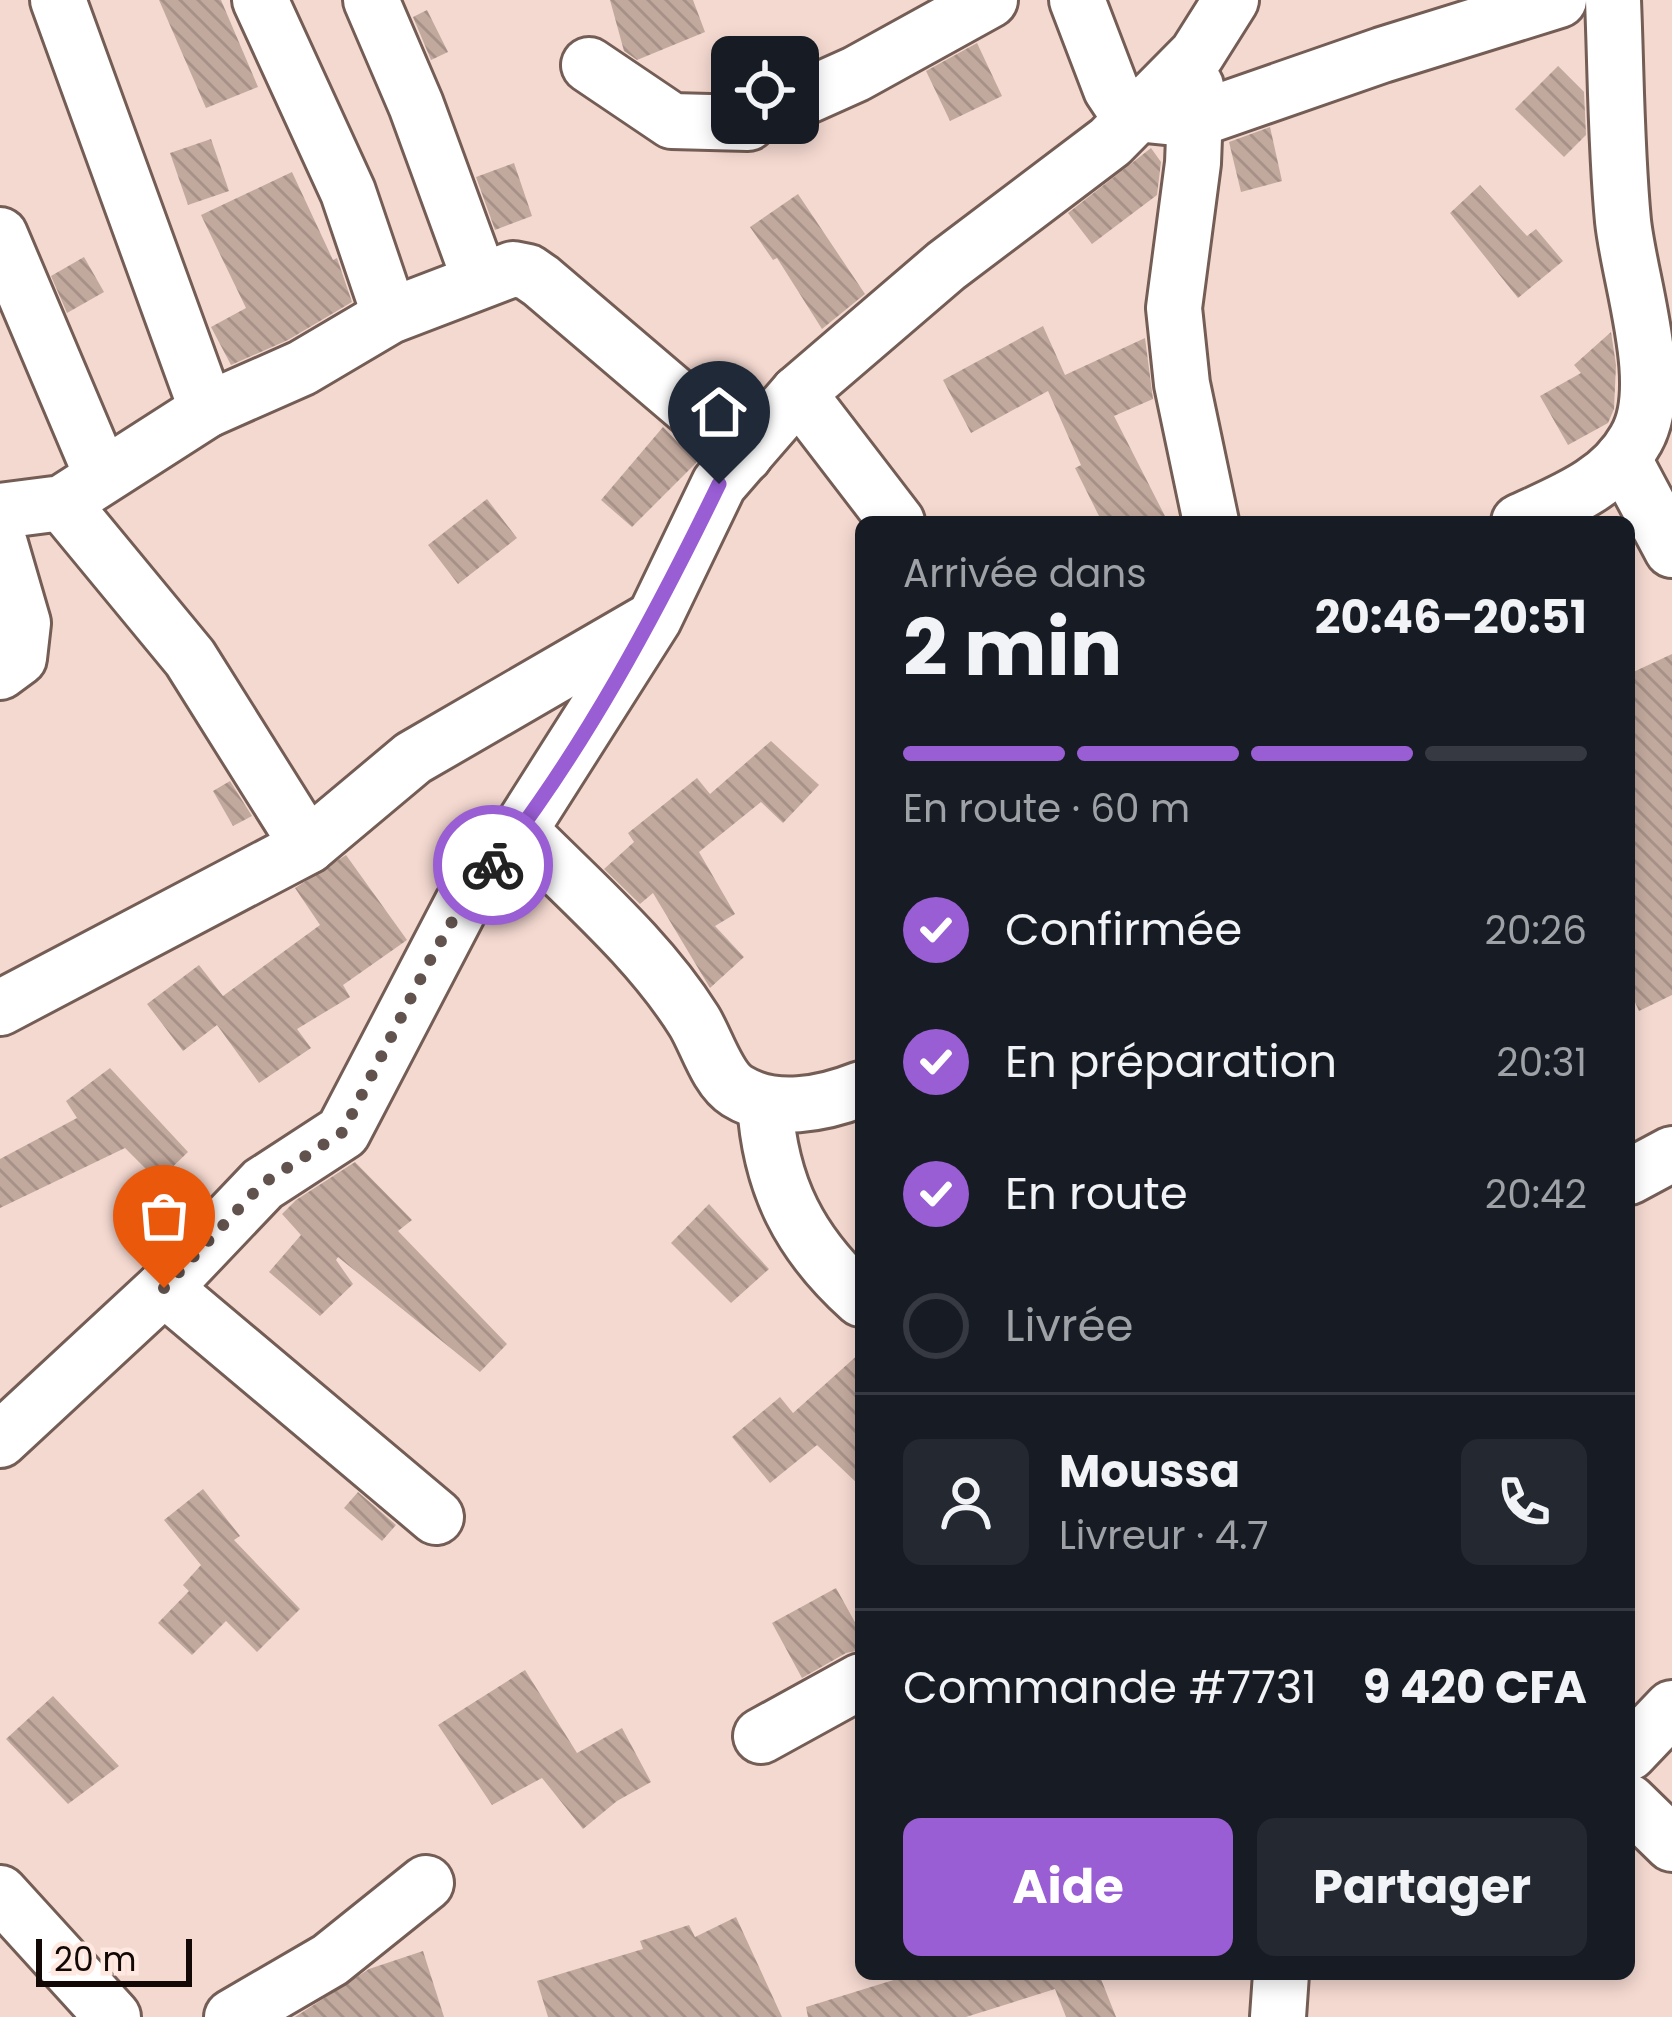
<!DOCTYPE html>
<html lang="fr">
<head>
<meta charset="utf-8">
<style>
	:root { --surface:#171b24; --page:#242831; --text:#f1f3f6; --muted:#9ea1a6; --line:#363941; --accent:#995dd4 }
	body { margin:0; font-family:Poppins,sans-serif; background:var(--page); color:var(--text); height:100vh; display:flex; flex-direction:column; font-size:45px; white-space:nowrap }
	* { box-sizing:border-box; margin:0 }
	p { font-size:39px; color:var(--muted) }
	.icon { flex:none; width:66px; height:66px; fill:none; stroke:currentColor; stroke-width:2; stroke-linecap:round; stroke-linejoin:round }
	.map { position:relative; flex:1; overflow:hidden }
	.side { position:absolute; left:855px; top:516px; width:780px; height:1464px; display:flex; flex-direction:column; background:var(--surface); border-radius:18px; box-shadow:0 6px 18px #0003 }
	.side>* { flex:none }
	.controls { position:absolute; left:711px; top:36px; display:grid; gap:24px }
	.controls a { display:grid; place-items:center; width:108px; height:108px; border-radius:18px; background:var(--surface); box-shadow:0 6px 18px #0003; font-size:60px }
	.scale { position:absolute; left:36px; bottom:30px; width:156px; box-sizing:border-box; padding-left:12px; border:6px solid #120906; border-top:0; font-size:33px; line-height:42px; white-space:nowrap; color:#120906; -webkit-text-stroke:9px #fee8e0; paint-order:stroke }
	.pin { position:absolute; display:grid; place-items:center; width:102px; height:102px; color:#fff; margin:-123px -51px; border-radius:50% 50% 50% 0; rotate:-45deg; box-shadow:0 0 12px #0007 }
	.pin .icon { rotate:45deg }
	.courier { position:absolute; display:grid; place-items:center; width:120px; height:120px; margin:-60px; border:9px solid #995dd4; border-radius:50%; background:#fff; color:#222; box-shadow:0 3px 15px #0007 }
	.head em { font-style:normal; font-weight:700 }
	.head div { display:flex; flex-direction:column-reverse }
	.head { display:flex; align-items:center; justify-content:space-between; height:204px; padding:0 48px }
	h1 { font-size:78px; font-weight:700; line-height:90px }
	.bar { display:grid; grid-template-columns:repeat(4,1fr); gap:18px 12px; align-content:center; height:144px; padding:0 48px }
	.bar i { height:15px; border-radius:9px; background:var(--line) }
	.bar .current { background:var(--accent) }
	.bar p { grid-column:span 4 }
	.line { display:flex; align-items:center; gap:30px; padding:0 48px; border-top:3px solid var(--line) }
	.line div { flex:1 }
	.round { display:grid; place-items:center; flex:none; width:126px; height:126px; border-radius:18px; background:var(--page) }
	ol { padding:0 48px; list-style:none }
	li { display:flex; align-items:center; gap:36px; height:132px }
	li p { margin-inline-start:auto }
	li .icon { padding:12px; border-radius:50%; background:var(--accent); color:#fff; stroke-width:4 }
	li:last-child { color:var(--muted) }
	li i { width:66px; height:66px; border:6px solid var(--line); border-radius:50% }
	.primary-button { display:flex; gap:24px; margin-top:auto; padding:24px 48px }
	.primary-button a { flex:1; height:138px; border-radius:18px; background:var(--accent); color:#fff; font-size:48px; font-weight:700; line-height:138px; text-align:center }
	.primary-button a+a { background:var(--page); color:var(--text) }
	.map>svg:first-child { display:block }
</style>
</head>
<body>
<div class="map">
<svg width="1672" height="2017" viewBox="0 0 1672 2017">
	<defs>
		<pattern id="building-back-hatch" width="6" height="6" patternUnits="userSpaceOnUse" patternTransform="scale(3)"><rect width="6" height="6" fill="#c2a99e"/><path d="M-1 5l2 2M0 0l6 6M5-1l2 2" fill="none" stroke="#a69087"/></pattern>
	</defs>
	<rect width="100%" height="100%" fill="#f4d9d0"/>
	<g fill="url(#building-back-hatch)">
		<path d="M159 0H221L258 87 206 108Z"/>
		<path d="M610 0H693L705 32 637 60 624 51Z"/>
		<path d="M427 10 448 52 431 60 413 17Z"/>
		<path d="M977 43 1002 96 950 121 926 71Z"/>
		<path d="M1558 66 1584 92 1586 135 1564 157 1515 109Z"/>
		<path d="M1270 127 1282 181 1241 192 1229 142Z"/>
		<path d="M211 139 229 191 188 205 170 153Z"/>
		<path d="M1151 148 1161 162 1157 195 1092 244 1068 213Z"/>
		<path d="M514 163 532 216 495 230 476 177Z"/>
		<path d="M292 172 333 260 337 258 352 302 288 340 231 365 211 327 246 308 201 215Z"/>
		<path d="M1480 185 1527 236 1536 229 1563 261 1518 298 1450 213Z"/>
		<path d="M798 194 865 294 822 329 777 258 773 260 750 227Z"/>
		<path d="M84 257 104 292 67 313 51 276Z"/>
		<path d="M1043 326 1065 375 1145 338 1153 399 1114 416 1168 522H1102L1075 468 1081 465 1048 391 971 433 943 380Z"/>
		<path d="M1611 332 1616 365 1614 409 1608 423 1568 445 1540 396 1581 373 1574 365Z"/>
		<path d="M663 427 697 462 632 527 601 500Z"/>
		<path d="M487 499 517 538 458 584 428 545Z"/>
		<path d="M1672 654V995L1639 1011 1629 989V674Z"/>
		<path d="M771 741 819 785 783 823 761 802 699 852 735 914 715 926 744 957 710 988 653 893 640 904 604 869 634 842 628 833 697 778 710 794Z"/>
		<path d="M230 781 252 816 233 826 213 791Z"/>
		<path d="M346 855 407 940 343 985 350 997 297 1029 311 1048 259 1083 217 1025 183 1051 147 1004 199 965 223 996 320 925 295 888Z"/>
		<path d="M110 1068 188 1152 158 1181 125 1148 0 1208V1159L77 1118 66 1101Z"/>
		<path d="M355 1162 412 1220 398 1231 507 1344 480 1372 338 1257 336 1260 353 1284 320 1316 269 1272 301 1235 282 1214 296 1200Z"/>
		<path d="M709 1204 769 1269 731 1303 671 1243Z"/>
		<path d="M861 1352V1487L817 1445 770 1483 732 1437 780 1397 793 1413Z"/>
		<path d="M203 1489 240 1536 234 1540 300 1609 257 1652 226 1621 192 1655 158 1623 189 1591 183 1585 201 1565 164 1520Z"/>
		<path d="M358 1492 396 1525 382 1541 344 1508Z"/>
		<path d="M836 1588 861 1633V1650L846 1653 802 1678 772 1623Z"/>
		<path d="M525 1670 577 1753 622 1728 651 1782 617 1801 583 1829 542 1778 492 1805 438 1725Z"/>
		<path d="M53 1696 119 1766 68 1804 6 1739Z"/>
		<path d="M736 1917 782 2017H548L537 1981 643 1949 640 1941 689 1925 695 1937Z"/>
		<path d="M423 1951 444 2017H295L369 1969Z"/>
		<path d="M913 1974H1099L1116 2017H1066L1055 1989 966 2017H808L806 2007Z"/>
	</g>
	<g fill="none" stroke-linecap="round" stroke-linejoin="round">
		<defs>
			<g id="minor">
				<path d="M58 0 207 410"/>
				<path d="M260 0 348 192 390 316"/>
				<path d="M371 0 416 105 480 280"/>
				<path d="M1077 0 1111 89 1121 104 1136 114 1195 120 1382 55 1559 0"/>
				<path d="M589 65 672 121 748 123"/>
				<path d="M1196 86 1193 163 1174 308 1182 384 1211 522"/>
				<path d="M798 100 856 74 990 0"/>
				<path d="M0 235 102 476"/>
				<path d="M798 393 897 522"/>
				<path d="M1623 458 1672 550"/>
				<path d="M62 503 190 658 308 846"/>
				<path d="M0 511 62 503 207 410 302 368 390 316 513 269 528 272 541 281 745 455"/>
				<path d="M1519 522C1564 501 1611 484 1636 439 1667 386 1629 280 1623 221 1616 148 1616 73 1613 0"/>
				<path d="M0 544 23 623 19 658 0 672"/>
				<path d="M520 830C580 891 648 948 694 1021 706 1040 717 1079 737 1091 774 1114 823 1104 861 1089"/>
				<path d="M0 1008 308 846 413 758 646 623"/>
				<path d="M765 1103C770 1186 800 1244 861 1299"/>
				<path d="M1629 1177 1672 1154"/>
				<path d="M164 1288 436 1517"/>
				<path d="M0 1440 164 1288 263 1184 343 1132 462 904 520 830 654 619 719 484 798 393 946 266 1110 142 1197 54 1231 0"/>
				<path d="M761 1736 861 1681"/>
				<path d="M1629 1753 1672 1708"/>
				<path d="M1629 1802 1672 1844"/>
				<path d="M0 1893 113 2017"/>
				<path d="M232 2017 330 1960 426 1883"/>
				<path d="M1278 2017 1281 1974"/>
			</g>
		</defs>
		<use href="#minor" stroke="#745d55" stroke-width="60"/>
		<use href="#minor" stroke="#fff" stroke-width="54"/>
	</g>
	<g fill="none" stroke-linecap="round" stroke-linejoin="round">
		<path stroke="#61524d" stroke-width="12" stroke-dasharray="0 21.6" d="M164 1288 262 1184 343 1132 428 964 462 904 493 865"/>
		<path stroke="#995dd4" stroke-width="15" d="M493 865C584 749 655 616 719 484"/>
	</g>
</svg>
<div class="controls">
<a><svg class="icon" aria-label="locate" viewBox="0 0 24 24"><circle cx="12" cy="12" r="6"/><path d="M12 2v4M12 18v4M2 12h4M18 12h4"/></svg></a>
</div>
<div class="scale">20 m</div>
<div class="pin" style="left:164px;top:1288px;background:#ea580c"><svg class="icon" aria-label="bag" viewBox="0 0 24 24"><path d="M5 8h14l-1 12H6zM9 8a3 3 0 0 1 6 0"/></svg></div>
<div class="pin" style="left:719px;top:484px;background:#1f2937"><svg class="icon" aria-label="home" viewBox="0 0 24 24"><path d="M3 11l9-7 9 7M6 9v11h12V9"/></svg></div>
<div class="courier" style="left:493px;top:865px"><svg class="icon" aria-label="bike" viewBox="0 0 24 24"><circle cx="6" cy="16" r="4"/><circle cx="18" cy="16" r="4"/><path d="M6 16l4-8h5l3 8M10 8l3 8H6M13 5h3"/></svg></div>
<section class="side">
<div class="head"><div><h1>2 min</h1><p>Arrivée dans</p></div><em>20:46–20:51</em></div>
<div class="bar"><i class="current"></i><i class="current"></i><i class="current"></i><i></i><p>En route · 60 m</p></div>
<ol>
<li><svg class="icon" aria-label="check" viewBox="0 0 24 24"><path d="M5 12l5 5 9-10"/></svg>Confirmée<p>20:26</p></li>
<li><svg class="icon" aria-label="check" viewBox="0 0 24 24"><path d="M5 12l5 5 9-10"/></svg>En préparation<p>20:31</p></li>
<li><svg class="icon" aria-label="check" viewBox="0 0 24 24"><path d="M5 12l5 5 9-10"/></svg>En route<p>20:42</p></li>
<li><i></i>Livrée</li>
</ol>
<div class="line" style="height:216px"><a class="round"><svg class="icon" aria-label="person" viewBox="0 0 24 24"><circle cx="12" cy="8" r="4"/><path d="M4 21q1-7 8-7t8 7"/></svg></a><div><b>Moussa</b><p>Livreur · 4.7</p></div><a class="round"><svg class="icon" aria-label="phone" viewBox="0 0 24 24"><path d="M5 4h4l2 5-3 2q2 4 5 5l2-3 5 2v4C11 20 4 13 5 4z"/></svg></a></div>
<div class="line" style="height:156px"><div>Commande #7731</div><b>9 420 CFA</b></div>
<div class="primary-button"><a>Aide</a><a>Partager</a></div>
</section>
</div>
</body>
</html>
